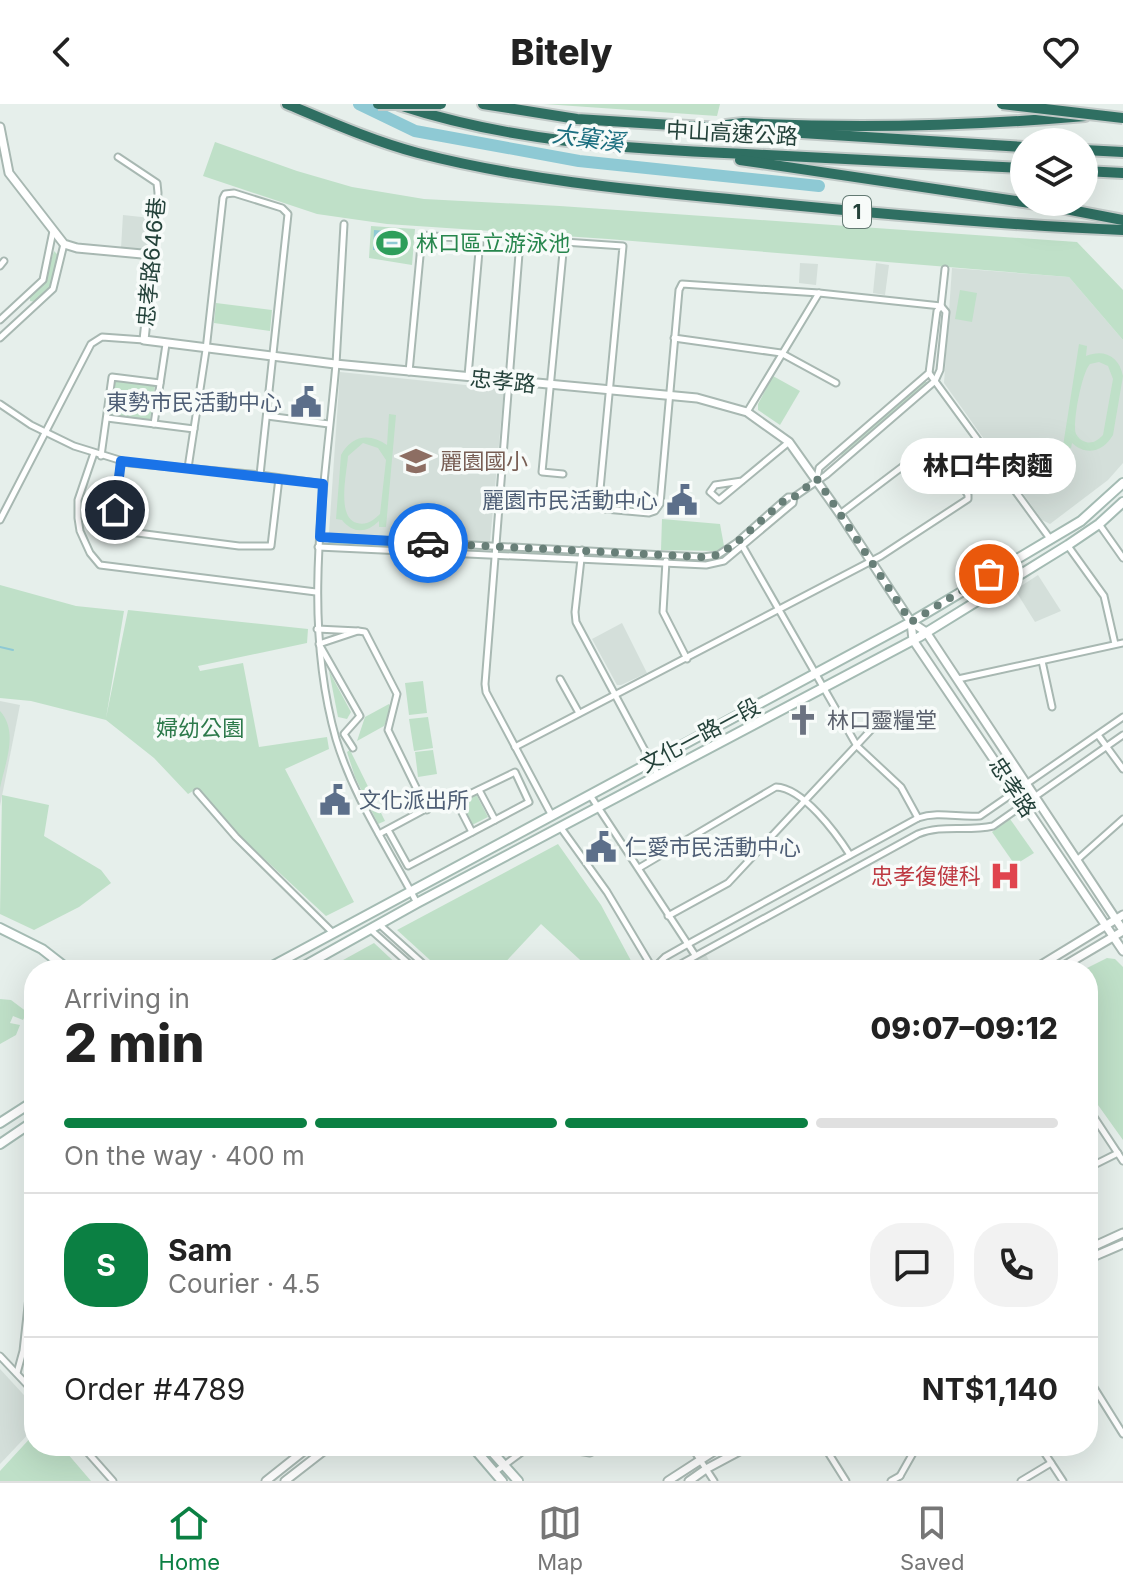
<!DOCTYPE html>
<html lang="en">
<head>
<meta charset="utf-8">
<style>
	:root { --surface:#fff; --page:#f2f2f2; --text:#222; --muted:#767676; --line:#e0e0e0; --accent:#0b8043 }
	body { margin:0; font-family:Inter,"Noto Sans TC",sans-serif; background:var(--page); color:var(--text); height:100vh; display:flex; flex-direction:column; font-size:30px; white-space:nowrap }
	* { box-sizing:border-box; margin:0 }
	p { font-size:26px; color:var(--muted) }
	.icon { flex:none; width:44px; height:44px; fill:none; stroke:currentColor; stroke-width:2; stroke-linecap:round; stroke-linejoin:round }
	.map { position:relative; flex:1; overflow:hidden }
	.sheet { position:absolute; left:24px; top:856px; width:1074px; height:496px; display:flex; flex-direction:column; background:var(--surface); border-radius:32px; box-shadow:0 8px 32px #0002 }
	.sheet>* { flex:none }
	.fabs { position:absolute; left:1010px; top:24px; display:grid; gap:16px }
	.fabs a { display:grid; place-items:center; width:88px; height:88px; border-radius:50%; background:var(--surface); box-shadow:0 8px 32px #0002; font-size:40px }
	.pin { position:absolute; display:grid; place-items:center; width:68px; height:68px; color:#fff; margin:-34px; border:4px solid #fff; border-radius:50%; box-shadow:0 2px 8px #0007 }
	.courier { position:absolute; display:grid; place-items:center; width:80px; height:80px; margin:-40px; border:6px solid #1a73e8; border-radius:50%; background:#fff; color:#222; box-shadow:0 2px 10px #0007 }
	.bubble { position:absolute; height:56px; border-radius:28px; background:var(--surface); box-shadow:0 8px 32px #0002; font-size:26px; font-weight:800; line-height:56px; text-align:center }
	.headline em { font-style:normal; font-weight:800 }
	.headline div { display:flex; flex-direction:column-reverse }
	.headline { display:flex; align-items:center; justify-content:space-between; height:136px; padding:0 40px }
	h1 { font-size:52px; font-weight:800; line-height:60px }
	.bar { display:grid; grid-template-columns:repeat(4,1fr); gap:12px 8px; align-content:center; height:96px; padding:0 40px }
	.bar i { height:10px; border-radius:6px; background:var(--line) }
	.bar .current { background:var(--accent) }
	.bar p { grid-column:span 4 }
	.line { display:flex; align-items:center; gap:20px; padding:0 40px; border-top:2px solid var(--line) }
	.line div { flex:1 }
	.round { display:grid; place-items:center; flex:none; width:84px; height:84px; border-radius:32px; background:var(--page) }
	header { display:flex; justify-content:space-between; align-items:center; height:104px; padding:0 40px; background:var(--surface); font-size:36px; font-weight:800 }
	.menu { display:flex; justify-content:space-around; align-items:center; height:112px; border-top:2px solid var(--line); background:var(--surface); font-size:22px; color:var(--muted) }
	.menu a { display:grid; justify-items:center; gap:4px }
	.menu .current { color:var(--accent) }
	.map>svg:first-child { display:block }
</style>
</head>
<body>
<header><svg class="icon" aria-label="back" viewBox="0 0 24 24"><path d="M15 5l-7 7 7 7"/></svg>Bitely<svg class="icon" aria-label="heart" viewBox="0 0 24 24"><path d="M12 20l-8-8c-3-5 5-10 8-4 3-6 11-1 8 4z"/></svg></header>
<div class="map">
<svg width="1123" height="1377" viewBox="0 0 1123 1377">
	<rect width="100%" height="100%" fill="#e6efeb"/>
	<g fill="#d4dfda">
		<path d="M123 111 151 114 149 143 146 147 121 144Z"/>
		<path d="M800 159 818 160 816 181 799 179Z"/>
		<path d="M876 159 889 161 885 191 873 189Z"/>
		<path d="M952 164 1069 173 1123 236V359L1108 376 1050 420 1042 416 944 279Z"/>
		<path d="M340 268 504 285 490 438 329 429Z"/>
		<path d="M1038 471 1061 507 1035 518 1015 486Z"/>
		<path d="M622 519 647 569 621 581H617L592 535Z"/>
		<path d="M0 597 20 601 0 702Z"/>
		<path d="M705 849 714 866H676Z"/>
		<path d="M0 1265 34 1302V1324L0 1360Z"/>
	</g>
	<g fill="#bfe0c8" fill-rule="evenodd">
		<path d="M544 0H720L717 12Z"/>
		<path d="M215 38 297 67 352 83 424 95 560 102 1077 138 1123 186V236L1069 173 608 135 387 120 317 110 203 72Z"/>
		<path d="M371 122 415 125 412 161 369 154Z"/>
		<path d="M54 147 59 152 51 182 35 198 30 197V192L45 177Z"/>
		<path d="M960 186 977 189 972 218 955 215Z"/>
		<path d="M216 199 272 206 270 227 214 219Z"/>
		<path d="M1079 240 1087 242 1086 252C1104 245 1119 252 1123 272L1113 331C1103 348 1086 352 1072 339L1071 344 1063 342ZM1099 258 1108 262 1113 275 1103 331C1098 336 1093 340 1086 338 1082 337 1078 334 1076 330 1072 319 1082 268 1090 260Z"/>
		<path d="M773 272 800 287 780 321 758 306V300Z"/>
		<path d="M115 276 155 281 150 316 111 311Z"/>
		<path d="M925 278H928L841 352 842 349Z"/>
		<path d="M389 310 396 311 386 423H379V417C367 429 353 430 342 416L336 415 341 351C351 332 369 328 387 341ZM363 339 378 344 386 356 380 410C374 416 366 422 357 419 336 414 347 368 348 352Z"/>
		<path d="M662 415 720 420 724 442 717 447 661 446Z"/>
		<path d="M329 436 414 440 417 443 328 440Z"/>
		<path d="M500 445 575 448 577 450 500 449Z"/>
		<path d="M0 481 76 502 124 507 106 614 128 506 308 525 307 539 198 562 200 567 243 559 259 643 327 633 329 645 285 665 354 798 326 812 243 735 198 684 188 690 154 654 106 616 31 597 0 594Z"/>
		<path d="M329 567 351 608 347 615 338 613Z"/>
		<path d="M423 577 427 609 409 611 405 579Z"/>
		<path d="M389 600 392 605 384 622 357 637 365 613Z"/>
		<path d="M0 607C19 628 5 659 0 684Z"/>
		<path d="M428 613 433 644 414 647 409 615Z"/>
		<path d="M350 646 385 717 378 720 355 673 347 648Z"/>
		<path d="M433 646 437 670 418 673 415 648Z"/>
		<path d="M476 690 488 713 472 721 460 698Z"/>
		<path d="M2 691 49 701 44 732 101 766 111 779 79 803 34 826 0 810Z"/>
		<path d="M1010 715 1034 749 1015 761 992 728Z"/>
		<path d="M558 740 601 801 636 866H591L541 820 498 866H441L397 826Z"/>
		<path d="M374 839 403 866H325Z"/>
		<path d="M1107 854 1115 855 1123 863V1036L1088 987V866H1083Z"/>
		<path d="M0 895 11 896 27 908 23 916 13 912 10 919 20 921 16 931 0 940Z"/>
		<path d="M34 1330V1342H61L91 1377H0V1367Z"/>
	</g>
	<path fill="#8ec9d4" d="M374 126 400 128 399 146H373Z"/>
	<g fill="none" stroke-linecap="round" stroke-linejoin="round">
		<path stroke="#8ec9d4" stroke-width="2" d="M0 543 13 546"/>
		<path stroke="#8ec9d4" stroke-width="12" d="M359 0 415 27 579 57 819 82"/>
		<defs>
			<g id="minor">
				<path d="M118 53 157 79 158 89 153 151"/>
				<path d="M344 120C341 166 339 213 336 260 325 385 301 512 336 635 354 695 389 745 417 799"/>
				<path d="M520 137 485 580 486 588 551 710"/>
				<path d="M0 162 4 157"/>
				<path d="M0 216 43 176 53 127"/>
				<path d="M0 234 53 185 64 140"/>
				<path d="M674 234 781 249 836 279"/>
				<path d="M409 268 422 131 480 136 468 272"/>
				<path d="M929 269 1051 436"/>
				<path d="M0 300 31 321 74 342 129 359 260 371 323 380"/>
				<path d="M747 308 819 189"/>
				<path d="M267 312 329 320"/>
				<path d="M107 314 194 325"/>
				<path d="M154 320 166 240"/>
				<path d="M94 349 78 396V414L80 427 90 449 100 461 316 488"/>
				<path d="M101 352 112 273 160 279"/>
				<path d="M121 357 112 422 114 426 239 442H271L279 374"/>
				<path d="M188 364 206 246 223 94 225 90 234 89 282 104 288 110 260 371"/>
				<path d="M563 370 542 368 564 138 623 142 599 396 600 402 605 405 649 409 655 407 660 400 679 186 682 180 819 189 941 202"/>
				<path d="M817 374 819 364 929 269 937 207 941 202 945 165"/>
				<path d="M742 377 715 381 710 388 719 396 789 338"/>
				<path d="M0 416 91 240 102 233 144 236"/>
				<path d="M1099 420 1123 454"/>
				<path d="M320 433 703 453 718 451 736 439 788 393H794"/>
				<path d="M1068 442 1104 492 1115 540"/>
				<path d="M318 443 706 461 724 457 793 399 794 393 826 371 935 277 940 266 946 208 941 202"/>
				<path d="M743 443 857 642 901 683 918 714"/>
				<path d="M582 446 575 508 576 518 658 671"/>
				<path d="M666 457 663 508 687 555"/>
				<path d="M317 525 358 527 319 540 360 612 344 630 353 644"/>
				<path d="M358 527 365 528 397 590 388 626 427 706"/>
				<path d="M1042 557 1052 603"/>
				<path d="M560 575 579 609"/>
				<path d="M958 575 1123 539"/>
				<path d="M1098 631 1123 665"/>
				<path d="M515 643 881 452 968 395V391L943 351 933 343 927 344 840 410"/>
				<path d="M479 686 495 716"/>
				<path d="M197 688 236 733 333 829"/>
				<path d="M590 691 695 851"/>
				<path d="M456 697 472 728"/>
				<path d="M561 724 607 788 653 865"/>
				<path d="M379 730 446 694 449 700 515 668 529 698 408 762 388 726"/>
				<path d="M1077 756 1123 715"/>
				<path d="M639 764 776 683C803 684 836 729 850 751"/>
				<path d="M668 812 728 779 883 613"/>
				<path d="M380 821 430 866"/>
				<path d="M371 826 416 866"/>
				<path d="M652 866 665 853 688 840 918 714C939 707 959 714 980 712L1123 613"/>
				<path d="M670 866 918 730C942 720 967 728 993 722L1123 631"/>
				<path d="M1088 1004 1123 1057"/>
				<path d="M1088 1064 1118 1049"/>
				<path d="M0 1252 34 1288"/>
				<path d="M17 1269 23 1247 31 1175 34 1116"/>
				<path d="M1088 1274 1123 1330"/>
				<path d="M82 1342 113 1377"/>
				<path d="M574 1342 578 1347 590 1349 604 1342"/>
				<path d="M691 1342 714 1377"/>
				<path d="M824 1342 846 1377"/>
				<path d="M1040 1342 1063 1377"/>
				<path d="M495 1368 530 1342"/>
				<path d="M900 1372 917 1342"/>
				<path d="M891 1377 900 1372"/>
				<path d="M1021 1377 1051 1359"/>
			</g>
			<g id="tertiary">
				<path d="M0 23 9 69 64 140 77 144 153 151 144 236 335 260 697 294 747 308 789 338 840 410 911 518 926 528 1123 826"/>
				<path d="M911 518 913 536 1123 847"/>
				<path d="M1033 866 1123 811"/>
				<path d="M1057 866 1123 827"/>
				<path d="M1088 1145 1123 1129"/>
				<path d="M1088 1155 1123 1140"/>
				<path d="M266 1377 310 1342"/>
				<path d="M285 1377 330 1342"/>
				<path d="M668 1377 722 1342"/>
				<path d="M689 1377 706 1365 749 1342"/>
			</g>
			<g id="secondary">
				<path d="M0 824 42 845 69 866"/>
				<path d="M265 866 911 518 1081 417 1123 379"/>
				<path d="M297 866 417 799 919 533 1068 441 1099 420 1123 398"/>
				<path d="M0 1019 34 997"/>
				<path d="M0 1040 34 1017"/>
				<path d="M472 1342 502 1377"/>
				<path d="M487 1342 518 1377"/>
			</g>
			<g id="motorway">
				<path d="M287 0C330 18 373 37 418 49 530 78 645 87 760 98 881 110 1001 121 1123 126"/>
				<path d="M483 0 577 15 1024 43"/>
				<path d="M399 1C511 38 629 45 746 50 838 55 931 60 1024 64"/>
				<path d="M726 21 743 19C858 25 971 22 1085 12"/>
				<path d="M1084 46 1123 48"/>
				<path d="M740 56 1050 102 1123 116"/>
				<path d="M1084 67 1123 69"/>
			</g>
		</defs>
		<use href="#minor" stroke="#a8b8b2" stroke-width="9"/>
		<use href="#tertiary" stroke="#a8b8b2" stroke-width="11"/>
		<use href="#secondary" stroke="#a4bbb3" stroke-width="12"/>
		<use href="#motorway" stroke="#c2cac8" stroke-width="14"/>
		<use href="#minor" stroke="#fff" stroke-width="5"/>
		<use href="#tertiary" stroke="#fff" stroke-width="7"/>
		<use href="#secondary" stroke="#fff" stroke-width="8"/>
		<use href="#motorway" stroke="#2f6f62" stroke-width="10"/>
		<defs>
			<g id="motorway-bridge">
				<path d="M378 0H441"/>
				<path d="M1002 0 1123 14"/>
			</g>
		</defs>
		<use href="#motorway-bridge" stroke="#c2cac8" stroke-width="14" stroke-linecap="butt"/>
		<use href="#motorway-bridge" stroke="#2f6f62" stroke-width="10"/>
	</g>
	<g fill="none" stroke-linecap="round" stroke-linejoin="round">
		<path stroke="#687f78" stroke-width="8" stroke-dasharray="0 14.4" d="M428 439 703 453 718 451 736 439 788 393H794L817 375 911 518 989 470"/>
		<path stroke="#1a73e8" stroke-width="10" d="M115 406 121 357 323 380 320 433 428 439"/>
	</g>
	<defs>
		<symbol id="stadium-bare" viewBox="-9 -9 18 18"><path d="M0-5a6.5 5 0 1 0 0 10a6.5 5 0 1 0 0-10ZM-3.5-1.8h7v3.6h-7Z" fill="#2e9e5b" stroke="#f7fbf9" stroke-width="2.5" paint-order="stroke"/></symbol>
		<symbol id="civic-bare" viewBox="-9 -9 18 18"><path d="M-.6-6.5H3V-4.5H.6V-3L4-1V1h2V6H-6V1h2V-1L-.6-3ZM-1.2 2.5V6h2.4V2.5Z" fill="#5c6f8a" stroke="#f7fbf9" stroke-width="2.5" paint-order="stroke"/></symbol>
		<symbol id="school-bare" viewBox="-9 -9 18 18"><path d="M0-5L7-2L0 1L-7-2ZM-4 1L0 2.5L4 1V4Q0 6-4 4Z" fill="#8d6e63" stroke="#f7fbf9" stroke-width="2.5" paint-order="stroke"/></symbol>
		<symbol id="church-bare" viewBox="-9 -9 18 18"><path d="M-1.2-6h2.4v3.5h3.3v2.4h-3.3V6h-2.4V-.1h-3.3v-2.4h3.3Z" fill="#6b7280" stroke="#f7fbf9" stroke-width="2.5" paint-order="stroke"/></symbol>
		<symbol id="hospital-bare" viewBox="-9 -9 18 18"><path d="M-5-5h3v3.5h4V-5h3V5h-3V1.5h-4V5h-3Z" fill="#e0444e" stroke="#f7fbf9" stroke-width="2.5" paint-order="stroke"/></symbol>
	</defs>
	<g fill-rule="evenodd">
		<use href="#stadium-bare" x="370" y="117" width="44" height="44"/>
		<use href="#civic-bare" x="284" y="276" width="44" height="44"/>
		<use href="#school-bare" x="394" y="335" width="44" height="44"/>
		<use href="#civic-bare" x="660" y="374" width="44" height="44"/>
		<use href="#church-bare" x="781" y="594" width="44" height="44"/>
		<use href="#civic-bare" x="313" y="674" width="44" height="44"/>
		<use href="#civic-bare" x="579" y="721" width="44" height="44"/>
		<use href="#hospital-bare" x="983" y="750" width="44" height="44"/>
	</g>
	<g text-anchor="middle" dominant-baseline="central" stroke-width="7" stroke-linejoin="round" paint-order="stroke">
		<rect fill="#f7fbf9" stroke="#637a73" stroke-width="2" x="843" y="92" width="28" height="32" rx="6"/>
		<g font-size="20" font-weight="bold" fill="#24423a">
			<text x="857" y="108">1</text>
		</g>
		<g font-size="22" fill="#24423a" stroke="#f7fbf9">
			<text transform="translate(732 29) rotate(3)">中山高速公路</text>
			<text transform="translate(151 158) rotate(-85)">忠孝路646巷</text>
			<text transform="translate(503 277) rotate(6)">忠孝路</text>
			<text transform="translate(700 631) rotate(-28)">文化一路一段</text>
			<text transform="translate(1013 683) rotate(57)">忠孝路</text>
		</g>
		<g font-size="22" fill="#27864d" stroke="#f7fbf9" text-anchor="start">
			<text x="416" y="139">林口區立游泳池</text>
		</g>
		<g font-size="22" fill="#4e5e75" stroke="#f7fbf9" text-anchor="end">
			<text x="282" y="298">東勢市民活動中心</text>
			<text x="658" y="396">麗園市民活動中心</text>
			<text x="359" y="696" text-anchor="start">文化派出所</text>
			<text x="625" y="743" text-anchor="start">仁愛市民活動中心</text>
		</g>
		<g font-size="22" fill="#785e54" stroke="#f7fbf9" text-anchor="start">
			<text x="440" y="357">麗園國小</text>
		</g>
		<g font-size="22" fill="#5b616d" stroke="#f7fbf9" text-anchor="start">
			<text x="827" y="616">林口靈糧堂</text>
		</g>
		<g font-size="22" fill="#2d7a4b" stroke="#f7fbf9">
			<text x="200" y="624">婦幼公園</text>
		</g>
		<g font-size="22" fill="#be3a42" stroke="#f7fbf9" text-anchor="end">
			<text x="981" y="772">忠孝復健科</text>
		</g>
		<g font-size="24" font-style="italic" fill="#1c6f80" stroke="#f7fbf9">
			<text transform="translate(588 34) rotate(8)">大窠溪</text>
		</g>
	</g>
</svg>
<div class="fabs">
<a><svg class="icon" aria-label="layers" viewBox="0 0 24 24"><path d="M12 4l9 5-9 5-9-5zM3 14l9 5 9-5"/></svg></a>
</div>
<div class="pin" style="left:989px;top:470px;background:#ea580c"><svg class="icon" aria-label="bag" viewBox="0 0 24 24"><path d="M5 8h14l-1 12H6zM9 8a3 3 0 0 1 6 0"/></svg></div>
<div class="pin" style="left:115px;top:406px;background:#1f2937"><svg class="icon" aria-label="home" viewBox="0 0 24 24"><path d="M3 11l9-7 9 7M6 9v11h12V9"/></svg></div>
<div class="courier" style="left:428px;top:439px"><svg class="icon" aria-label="car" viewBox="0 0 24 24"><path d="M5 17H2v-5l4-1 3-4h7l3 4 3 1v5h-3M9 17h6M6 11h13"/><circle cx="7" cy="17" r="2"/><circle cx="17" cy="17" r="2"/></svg></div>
<div class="bubble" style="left:900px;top:334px;width:176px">林口牛肉麵</div>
<section class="sheet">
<div class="headline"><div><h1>2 min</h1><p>Arriving in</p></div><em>09:07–09:12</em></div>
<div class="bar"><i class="current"></i><i class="current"></i><i class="current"></i><i></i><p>On the way · 400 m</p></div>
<div class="line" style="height:144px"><b class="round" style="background:var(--accent);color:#fff">S</b><div><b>Sam</b><p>Courier · 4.5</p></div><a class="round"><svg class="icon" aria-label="chat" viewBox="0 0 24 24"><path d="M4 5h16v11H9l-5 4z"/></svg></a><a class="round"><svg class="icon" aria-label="phone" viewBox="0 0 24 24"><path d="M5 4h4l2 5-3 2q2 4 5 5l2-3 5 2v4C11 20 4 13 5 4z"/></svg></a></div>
<div class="line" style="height:104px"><div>Order #4789</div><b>NT$1,140</b></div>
</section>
</div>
<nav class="menu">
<a class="current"><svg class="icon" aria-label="home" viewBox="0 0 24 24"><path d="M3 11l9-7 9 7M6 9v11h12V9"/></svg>Home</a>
<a><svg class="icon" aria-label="map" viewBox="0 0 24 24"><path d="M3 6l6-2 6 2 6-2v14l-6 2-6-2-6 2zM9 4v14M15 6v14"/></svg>Map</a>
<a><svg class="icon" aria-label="saved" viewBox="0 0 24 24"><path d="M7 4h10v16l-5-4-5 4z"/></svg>Saved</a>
</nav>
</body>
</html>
